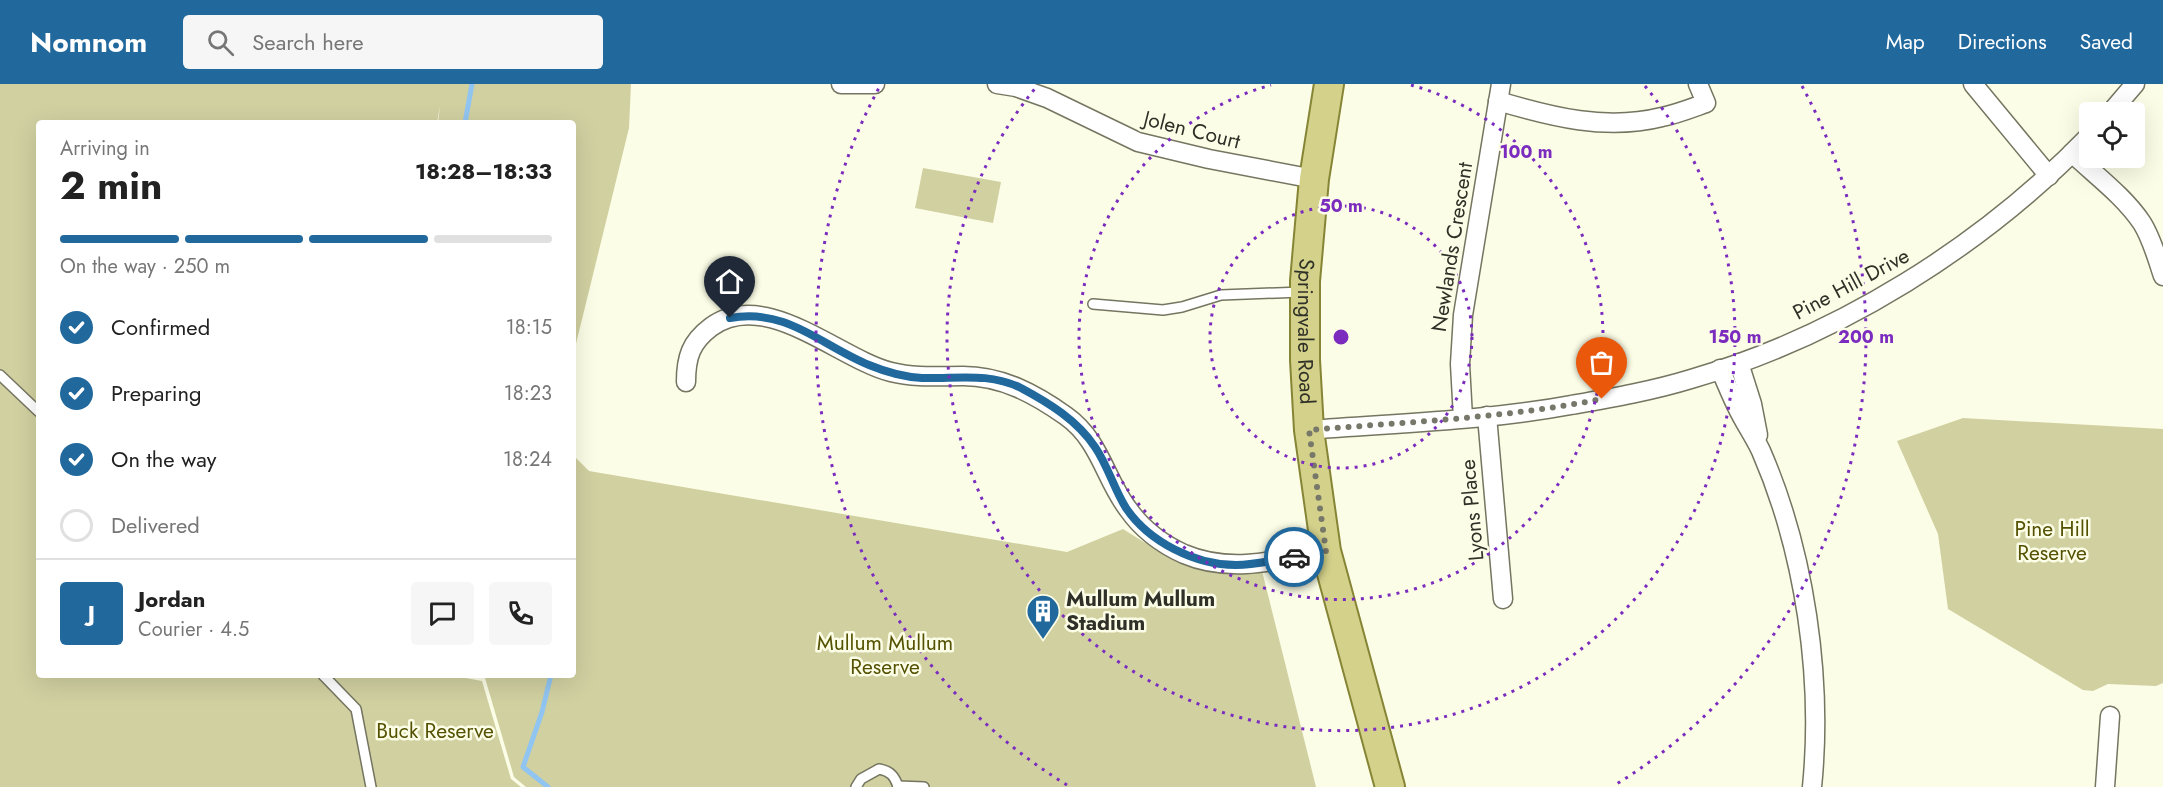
<!DOCTYPE html>
<html lang="en">
<head>
<meta charset="utf-8">
<style>
	:root { --surface:#fff; --page:#f6f6f6; --text:#222; --muted:#767676; --line:#e0e0e0; --accent:#21689c }
	body { margin:0; font-family:Jost,sans-serif; background:var(--page); color:var(--text); height:100vh; display:flex; flex-direction:column; font-size:22px; white-space:nowrap }
	* { box-sizing:border-box; margin:0 }
	p { font-size:20px; color:var(--muted) }
	.icon { flex:none; width:33px; height:33px; fill:none; stroke:currentColor; stroke-width:2; stroke-linecap:round; stroke-linejoin:round }
	.map { position:relative; flex:1; overflow:hidden }
	.sheet { position:absolute; left:36px; top:36px; width:540px; height:558px; display:flex; flex-direction:column; background:var(--surface); border-radius:6px; box-shadow:0 6px 24px #0002 }
	.sheet>* { flex:none }
	.tools { position:absolute; left:2079px; top:18px; display:grid; gap:12px }
	.tools a { display:grid; place-items:center; width:66px; height:66px; border-radius:6px; background:var(--surface); box-shadow:0 6px 24px #0002; font-size:30px }
	.pin { position:absolute; display:grid; place-items:center; width:51px; height:51px; color:#fff; margin:-62px -26px; border-radius:50% 50% 50% 0; rotate:-45deg; box-shadow:0 0 6px #0007 }
	.pin .icon { rotate:45deg }
	.courier { position:absolute; display:grid; place-items:center; width:60px; height:60px; margin:-30px; border:4px solid #21689c; border-radius:50%; background:#fff; color:#222; box-shadow:0 2px 8px #0007 }
	.summary em { font-style:normal; font-weight:700 }
	.summary div { display:flex; flex-direction:column-reverse }
	.summary { display:flex; align-items:center; justify-content:space-between; height:102px; padding:0 24px }
	h1 { font-size:39px; font-weight:700; line-height:45px }
	.bar { display:grid; grid-template-columns:repeat(4,1fr); gap:9px 6px; align-content:center; height:72px; padding:0 24px }
	.bar i { height:8px; border-radius:4px; background:var(--line) }
	.bar .current { background:var(--accent) }
	.bar p { grid-column:span 4 }
	.line { display:flex; align-items:center; gap:15px; padding:0 24px; border-top:2px solid var(--line) }
	.line div { flex:1 }
	.round { display:grid; place-items:center; flex:none; width:63px; height:63px; border-radius:6px; background:var(--page) }
	ol { padding:0 24px; list-style:none }
	li { display:flex; align-items:center; gap:18px; height:66px }
	li p { margin-inline-start:auto }
	li .icon { padding:6px; border-radius:50%; background:var(--accent); color:#fff; stroke-width:4 }
	li:last-child { color:var(--muted) }
	li i { width:33px; height:33px; border:3px solid var(--line); border-radius:50% }
	header { display:flex; align-items:center; gap:36px; box-sizing:border-box; height:84px; padding:0 30px; background:var(--accent); color:#fff }
	header strong { font-size:28px }
	nav { display:flex; gap:33px; margin-inline-start:auto; font-size:21px }
	.search { width:420px; height:54px; background:var(--page); display:flex; align-items:center; gap:15px; box-sizing:border-box; padding:0 21px; border-radius:6px; color:var(--muted); font-size:22px }
	.map>svg:first-child { display:block }
</style>
</head>
<body>
<header>
<strong>Nomnom</strong>
<div class="search"><svg class="icon" aria-label="search" viewBox="0 0 24 24"><circle cx="10" cy="10" r="6"/><path d="M15 15l6 6"/></svg>Search here</div>
<nav><a>Map</a><a>Directions</a><a>Saved</a></nav>
</header>
<div class="map">
<svg width="2163" height="703" viewBox="0 0 2163 703">
	<rect width="100%" height="100%" fill="#fcfde6"/>
	<g fill="#d0d0a1">
		<path d="M0 0H631L629 44 573 272V39H438L440 22 437 39H39V591H449L482 597 511 695 521 703H0Z"/>
		<path d="M923 84 1001 98 993 139 915 124Z"/>
		<path d="M1963 334 2163 345V599L2156 602 2108 600 2093 607 2083 606 1948 525 1938 450 1897 357Z"/>
		<path d="M573 371 589 387 1067 468 1123 445 1171 475 1237 482 1261 483 1316 703H526L514 693 485 594 471 591H573Z"/>
	</g>
	<g fill="none" stroke-linecap="round" stroke-linejoin="round">
		<g stroke="#91c5f1" stroke-width="5">
			<path d="M465 39 472 0"/>
			<path d="M548 703 523 683 542 628 551 591"/>
		</g>
		<defs>
			<g id="lane">
				<path d="M1093 220 1163 226 1182 223 1221 211 1302 208"/>
				<path d="M0 291 39 328"/>
				<path d="M323 591 356 625 371 703"/>
				<path d="M898 702 924 703"/>
				<path d="M856 703 861 695 879 685C890 687 895 692 898 703"/>
			</g>
			<g id="street">
				<path d="M841 0H875"/>
				<path d="M997 0 1016 3 1047 14 1138 58 1209 75 1314 95"/>
				<path d="M1973 0 2049 92"/>
				<path d="M1498 17C1552 33 1606 47 1662 33 1677 30 1692 24 1706 19L1698 0"/>
				<path d="M2111 28 2135 0"/>
				<path d="M2072 69C2095 91 2124 112 2142 139 2152 155 2157 174 2163 192"/>
				<path d="M1739 279 1752 320 1758 351"/>
				<path d="M1720 285C1726 298 1731 311 1737 323 1744 338 1754 352 1761 367 1805 468 1823 594 1812 703"/>
				<path d="M686 298C686 273 691 258 711 243 765 203 839 275 891 288 915 294 938 292 963 292 1002 292 1035 310 1066 332 1100 356 1105 395 1128 425 1142 445 1162 460 1184 470 1231 490 1279 476 1326 467"/>
				<path d="M1487 332 1503 515"/>
				<path d="M1463 334 1460 280 1463 231 1501 0"/>
				<path d="M1309 346C1396 339 1485 337 1571 321 1611 314 1652 307 1691 295 1839 252 1983 162 2090 51"/>
				<path d="M2105 703 2110 632"/>
			</g>
			<g id="primary">
				<path id="s1" d="M1329 0 1314 95 1305 197V276L1309 346 1326 467 1390 703"/>
			</g>
		</defs>
		<use href="#lane" stroke="#757561" stroke-width="12"/>
		<use href="#street" stroke="#757561" stroke-width="21"/>
		<use href="#primary" stroke="#868435" stroke-width="32"/>
		<use href="#lane" stroke="#fff" stroke-width="9"/>
		<use href="#street" stroke="#fff" stroke-width="18"/>
		<use href="#primary" stroke="#d3d18a" stroke-width="28"/>
	</g>
	<g fill="none" stroke-linecap="round" stroke-linejoin="round">
		<path stroke="#77786a" stroke-width="6" stroke-dasharray="0 10.8" d="M1294 473 1326 467 1309 346C1407 338 1506 334 1602 315"/>
		<path stroke="#21689c" stroke-width="8" d="M730 234C788 224 820 261 869 281 886 288 904 293 922 294 956 295 989 288 1021 304 1049 319 1077 336 1095 363 1108 382 1114 405 1126 424 1149 458 1195 481 1236 481 1256 481 1275 476 1294 473"/>
	</g>
	<g fill="none" stroke="#7b2cbf" stroke-width="3" stroke-dasharray="3 6">
		<circle cx="1341" cy="253" r="131"/>
		<path d="M1411 1A262 262 0 1 1 1271 1"/>
		<path d="M1645 2A394 394 0 1 1 1037 2"/>
		<path d="M1067 701A525 525 0 0 1 880 2M1802 2A525 525 0 0 1 1615 701"/>
	</g>
	<defs>
		<symbol id="building-pin" viewBox="-11 -11 22 30"><path d="M0 17L-7.5 6A9.5 9.5 0 1 1 7.5 6Z" fill="#21689c" stroke="#fcfde6"/><path d="M-4-6H4V6H1V3H-1V6H-4ZM-2.5-4.3h1.7v1.8h-1.7ZM.8-4.3h1.7v1.8H.8ZM-2.5-1h1.7V.8h-1.7ZM.8-1h1.7V.8H.8Z" fill="#fff"/></symbol>
	</defs>
	<g fill-rule="evenodd">
		<use href="#building-pin" x="1024" y="508" width="38" height="52"/>
	</g>
	<g text-anchor="middle" dominant-baseline="central" stroke-width="5" stroke-linejoin="round" paint-order="stroke">
		<g font-size="21" fill="#2f3027" stroke="#fcfde6">
			<text transform="translate(1192 46) rotate(14)">Jolen Court</text>
			<text transform="translate(1452 163) rotate(-81)">Newlands Crescent</text>
			<text transform="translate(1851 200) rotate(-28)">Pine Hill Drive</text>
			<text stroke="none"><textPath href="#s1" startOffset="249">Springvale Road</textPath></text>
			<text transform="translate(1472 426) rotate(-95)">Lyons Place</text>
		</g>
		<g font-size="21" fill="#545202" stroke="#fcfde6">
			<text x="2052" y="445">Pine Hill<tspan x="2052" dy="24">Reserve</tspan></text>
			<text x="885" y="559">Mullum Mullum<tspan x="885" dy="24">Reserve</tspan></text>
			<text x="435" y="647">Buck Reserve</text>
		</g>
		<g font-size="21" font-weight="bold" fill="#2f3027" stroke="#fcfde6" text-anchor="start">
			<text x="1066" y="515">Mullum Mullum<tspan x="1066" dy="24">Stadium</tspan></text>
		</g>
	</g>
	<circle cx="1341" cy="253" r="9" fill="#7b2cbf" stroke="#fcfde6" stroke-width="3"/>
	<g font-size="18" text-anchor="middle" font-weight="bold" fill="#7b2cbf" stroke="#fcfde6" stroke-width="5" stroke-linejoin="round" paint-order="stroke">
		<text x="1526" y="74">100 m</text>
		<text x="1341" y="128">50 m</text>
		<text x="1735" y="259">150 m</text>
		<text x="1866" y="259">200 m</text>
	</g>
</svg>
<div class="tools">
<a><svg class="icon" aria-label="locate" viewBox="0 0 24 24"><circle cx="12" cy="12" r="6"/><path d="M12 2v4M12 18v4M2 12h4M18 12h4"/></svg></a>
</div>
<div class="pin" style="left:1602px;top:315px;background:#ea580c"><svg class="icon" aria-label="bag" viewBox="0 0 24 24"><path d="M5 8h14l-1 12H6zM9 8a3 3 0 0 1 6 0"/></svg></div>
<div class="pin" style="left:730px;top:234px;background:#1f2937"><svg class="icon" aria-label="home" viewBox="0 0 24 24"><path d="M3 11l9-7 9 7M6 9v11h12V9"/></svg></div>
<div class="courier" style="left:1294px;top:473px"><svg class="icon" aria-label="car" viewBox="0 0 24 24"><path d="M5 17H2v-5l4-1 3-4h7l3 4 3 1v5h-3M9 17h6M6 11h13"/><circle cx="7" cy="17" r="2"/><circle cx="17" cy="17" r="2"/></svg></div>
<section class="sheet">
<div class="summary"><div><h1>2 min</h1><p>Arriving in</p></div><em>18:28–18:33</em></div>
<div class="bar"><i class="current"></i><i class="current"></i><i class="current"></i><i></i><p>On the way · 250 m</p></div>
<ol>
<li><svg class="icon" aria-label="check" viewBox="0 0 24 24"><path d="M5 12l5 5 9-10"/></svg>Confirmed<p>18:15</p></li>
<li><svg class="icon" aria-label="check" viewBox="0 0 24 24"><path d="M5 12l5 5 9-10"/></svg>Preparing<p>18:23</p></li>
<li><svg class="icon" aria-label="check" viewBox="0 0 24 24"><path d="M5 12l5 5 9-10"/></svg>On the way<p>18:24</p></li>
<li><i></i>Delivered</li>
</ol>
<div class="line" style="height:108px"><b class="round" style="background:var(--accent);color:#fff">J</b><div><b>Jordan</b><p>Courier · 4.5</p></div><a class="round"><svg class="icon" aria-label="chat" viewBox="0 0 24 24"><path d="M4 5h16v11H9l-5 4z"/></svg></a><a class="round"><svg class="icon" aria-label="phone" viewBox="0 0 24 24"><path d="M5 4h4l2 5-3 2q2 4 5 5l2-3 5 2v4C11 20 4 13 5 4z"/></svg></a></div>
</section>
</div>
</body>
</html>
